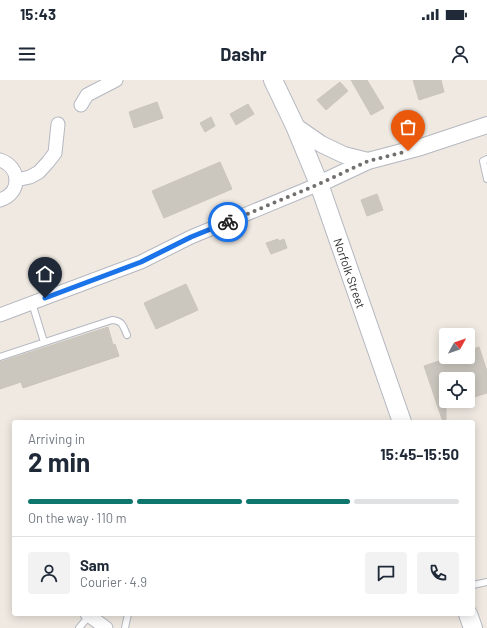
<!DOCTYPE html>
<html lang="en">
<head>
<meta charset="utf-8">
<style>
	:root { --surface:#fff; --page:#f2f2f3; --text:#1f2937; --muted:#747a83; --line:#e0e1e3; --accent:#0f766e }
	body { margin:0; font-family:Barlow,sans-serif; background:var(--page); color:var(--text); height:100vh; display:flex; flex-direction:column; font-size:15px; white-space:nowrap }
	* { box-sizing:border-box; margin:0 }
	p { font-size:13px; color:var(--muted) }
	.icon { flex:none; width:22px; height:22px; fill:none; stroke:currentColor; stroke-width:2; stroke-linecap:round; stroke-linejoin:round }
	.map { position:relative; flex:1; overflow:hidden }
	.panel { position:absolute; left:12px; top:340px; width:463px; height:196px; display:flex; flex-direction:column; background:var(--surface); border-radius:4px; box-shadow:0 2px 10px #0003 }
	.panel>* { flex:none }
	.needle { width:26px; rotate:50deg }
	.fabs { position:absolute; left:439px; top:248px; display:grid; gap:8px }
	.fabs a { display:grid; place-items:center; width:36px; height:36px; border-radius:4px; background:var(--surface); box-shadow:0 2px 10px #0003; font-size:20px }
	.pin { position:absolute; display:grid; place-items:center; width:34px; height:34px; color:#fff; margin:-41px -17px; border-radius:50% 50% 50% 0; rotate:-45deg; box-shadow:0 0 4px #0007 }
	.pin .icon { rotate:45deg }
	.courier { position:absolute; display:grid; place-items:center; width:40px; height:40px; margin:-20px; border:3px solid #1a73e8; border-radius:50%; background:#fff; color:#222; box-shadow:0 1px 5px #0007 }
	.head em { font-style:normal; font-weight:700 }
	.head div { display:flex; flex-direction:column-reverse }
	.head { display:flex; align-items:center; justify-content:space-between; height:68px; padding:0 16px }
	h1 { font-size:26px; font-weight:700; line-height:30px }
	.bar { display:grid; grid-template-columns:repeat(4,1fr); gap:6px 4px; align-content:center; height:48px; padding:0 16px }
	.bar i { height:5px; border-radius:3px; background:var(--line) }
	.bar .active { background:var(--accent) }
	.bar p { grid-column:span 4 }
	.line { display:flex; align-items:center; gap:10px; padding:0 16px; border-top:1px solid var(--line) }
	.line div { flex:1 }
	.round { display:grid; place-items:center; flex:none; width:42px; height:42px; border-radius:4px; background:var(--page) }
	.status { display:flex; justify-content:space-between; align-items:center; height:28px; padding:0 20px; background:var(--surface); direction:ltr }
	.status svg { height:11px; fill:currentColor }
	header { display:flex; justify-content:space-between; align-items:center; height:52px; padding:0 16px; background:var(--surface); font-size:18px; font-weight:700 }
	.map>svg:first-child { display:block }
</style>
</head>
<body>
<div class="status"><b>15:43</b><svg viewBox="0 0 49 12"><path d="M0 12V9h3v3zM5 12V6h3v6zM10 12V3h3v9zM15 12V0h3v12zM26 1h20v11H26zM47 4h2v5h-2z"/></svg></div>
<header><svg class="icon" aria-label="menu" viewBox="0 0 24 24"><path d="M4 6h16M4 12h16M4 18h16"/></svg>Dashr<svg class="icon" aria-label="person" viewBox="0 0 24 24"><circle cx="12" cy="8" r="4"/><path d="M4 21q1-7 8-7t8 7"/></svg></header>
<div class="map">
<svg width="487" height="548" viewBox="0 0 487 548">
	<rect width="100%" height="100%" fill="#efe9e1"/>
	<g fill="#cbc7bf" stroke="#cbc5ba">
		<path d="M351 0H367L384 28 371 35Z"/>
		<path d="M413 0H441L444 12 419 20Z"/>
		<path d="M340 2 348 11 326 30 317 20Z"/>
		<path d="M157 22 163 38 134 48 129 32Z"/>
		<path d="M248 24 254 34 236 45 230 34Z"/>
		<path d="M211 37 215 46 205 52 200 43Z"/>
		<path d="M220 82 232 109 164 138 152 111Z"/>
		<path d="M377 114 383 130 367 136 361 120Z"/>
		<path d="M278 159 279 161 284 159 287 168 271 174 266 163Z"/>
		<path d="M186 204 198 230 156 249 144 223Z"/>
		<path d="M108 247 113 265 115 264 119 276 23 308 21 302 0 309V282Z"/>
		<path d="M479 267 487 291V313L468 319V299H446V342H443L424 286 451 277H468V271Z"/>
	</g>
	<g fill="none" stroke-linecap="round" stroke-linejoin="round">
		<defs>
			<g id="service">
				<path d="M487 79 483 81 487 99"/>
				<path d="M32 223 44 262"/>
				<path d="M0 277 112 240C123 241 123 246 127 255"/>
				<path d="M473 505 487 502"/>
				<path d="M79 548 89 536"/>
				<path d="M125 548 128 534"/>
			</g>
			<g id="minor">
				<path d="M81 25 87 15 116 0"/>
				<path d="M0 80C21 87 22 113 0 120"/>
				<path d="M16 100 30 97 39 92 48 82 55 73 58 44"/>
				<path d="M0 235 141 182 191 157 319 104"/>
				<path d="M87 534 106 548"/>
			</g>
			<g id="tertiary">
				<path d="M295 46 321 64 344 75 368 81"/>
				<path d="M319 104 368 81 421 67 487 45"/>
			</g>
			<g id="secondary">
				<path d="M273 0 295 46 319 104 402 342"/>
				<path d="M468 534 473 548"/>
			</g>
		</defs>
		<use href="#service" stroke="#b4b7c1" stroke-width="8"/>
		<use href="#minor" stroke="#b4b7c1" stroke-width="15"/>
		<use href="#tertiary" stroke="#b4b7c1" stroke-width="18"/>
		<use href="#secondary" stroke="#b4b7c1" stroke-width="20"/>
		<use href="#service" stroke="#fff" stroke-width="6"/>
		<use href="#minor" stroke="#fff" stroke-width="13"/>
		<use href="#tertiary" stroke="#fff" stroke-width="16"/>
		<use href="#secondary" stroke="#fff" stroke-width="18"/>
	</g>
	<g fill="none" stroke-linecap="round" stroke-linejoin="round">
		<path stroke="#726f6d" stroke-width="4" stroke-dasharray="0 7.2" d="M228 142 319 104 368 81 408 71"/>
		<path stroke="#1a73e8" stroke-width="5" d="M45 218 141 182 191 157 228 142"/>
	</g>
	<g text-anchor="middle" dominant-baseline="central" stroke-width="3" stroke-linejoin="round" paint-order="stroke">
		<g font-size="12" fill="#2e2e2e" stroke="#fff">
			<text transform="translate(350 193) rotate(71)">Norfolk Street</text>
		</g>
	</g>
</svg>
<div class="fabs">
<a><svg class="needle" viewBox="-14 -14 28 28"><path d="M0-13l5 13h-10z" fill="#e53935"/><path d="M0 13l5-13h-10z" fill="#747a83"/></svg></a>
<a><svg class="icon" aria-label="locate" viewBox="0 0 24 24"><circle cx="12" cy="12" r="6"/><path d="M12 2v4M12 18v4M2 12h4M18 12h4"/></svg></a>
</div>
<div class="pin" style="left:408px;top:71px;background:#ea580c"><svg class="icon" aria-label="bag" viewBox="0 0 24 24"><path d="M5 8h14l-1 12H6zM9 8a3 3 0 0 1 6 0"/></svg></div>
<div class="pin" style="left:45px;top:218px;background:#1f2937"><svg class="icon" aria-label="home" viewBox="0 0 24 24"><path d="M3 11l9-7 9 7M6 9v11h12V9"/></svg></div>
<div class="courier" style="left:228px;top:142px"><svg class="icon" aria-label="bike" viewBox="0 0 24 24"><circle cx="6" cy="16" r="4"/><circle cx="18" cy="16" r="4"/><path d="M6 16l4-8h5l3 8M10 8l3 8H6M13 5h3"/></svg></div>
<section class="panel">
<div class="head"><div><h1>2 min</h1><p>Arriving in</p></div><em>15:45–15:50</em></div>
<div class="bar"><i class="active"></i><i class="active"></i><i class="active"></i><i></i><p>On the way · 110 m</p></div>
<div class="line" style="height:72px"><a class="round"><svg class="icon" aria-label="person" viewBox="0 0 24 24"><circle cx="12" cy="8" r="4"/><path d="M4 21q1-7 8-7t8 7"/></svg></a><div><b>Sam</b><p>Courier · 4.9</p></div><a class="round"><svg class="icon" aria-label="chat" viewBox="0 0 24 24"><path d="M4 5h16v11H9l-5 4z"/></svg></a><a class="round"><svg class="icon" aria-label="phone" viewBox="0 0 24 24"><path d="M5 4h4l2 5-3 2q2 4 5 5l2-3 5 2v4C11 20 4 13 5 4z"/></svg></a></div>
</section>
</div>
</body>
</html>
